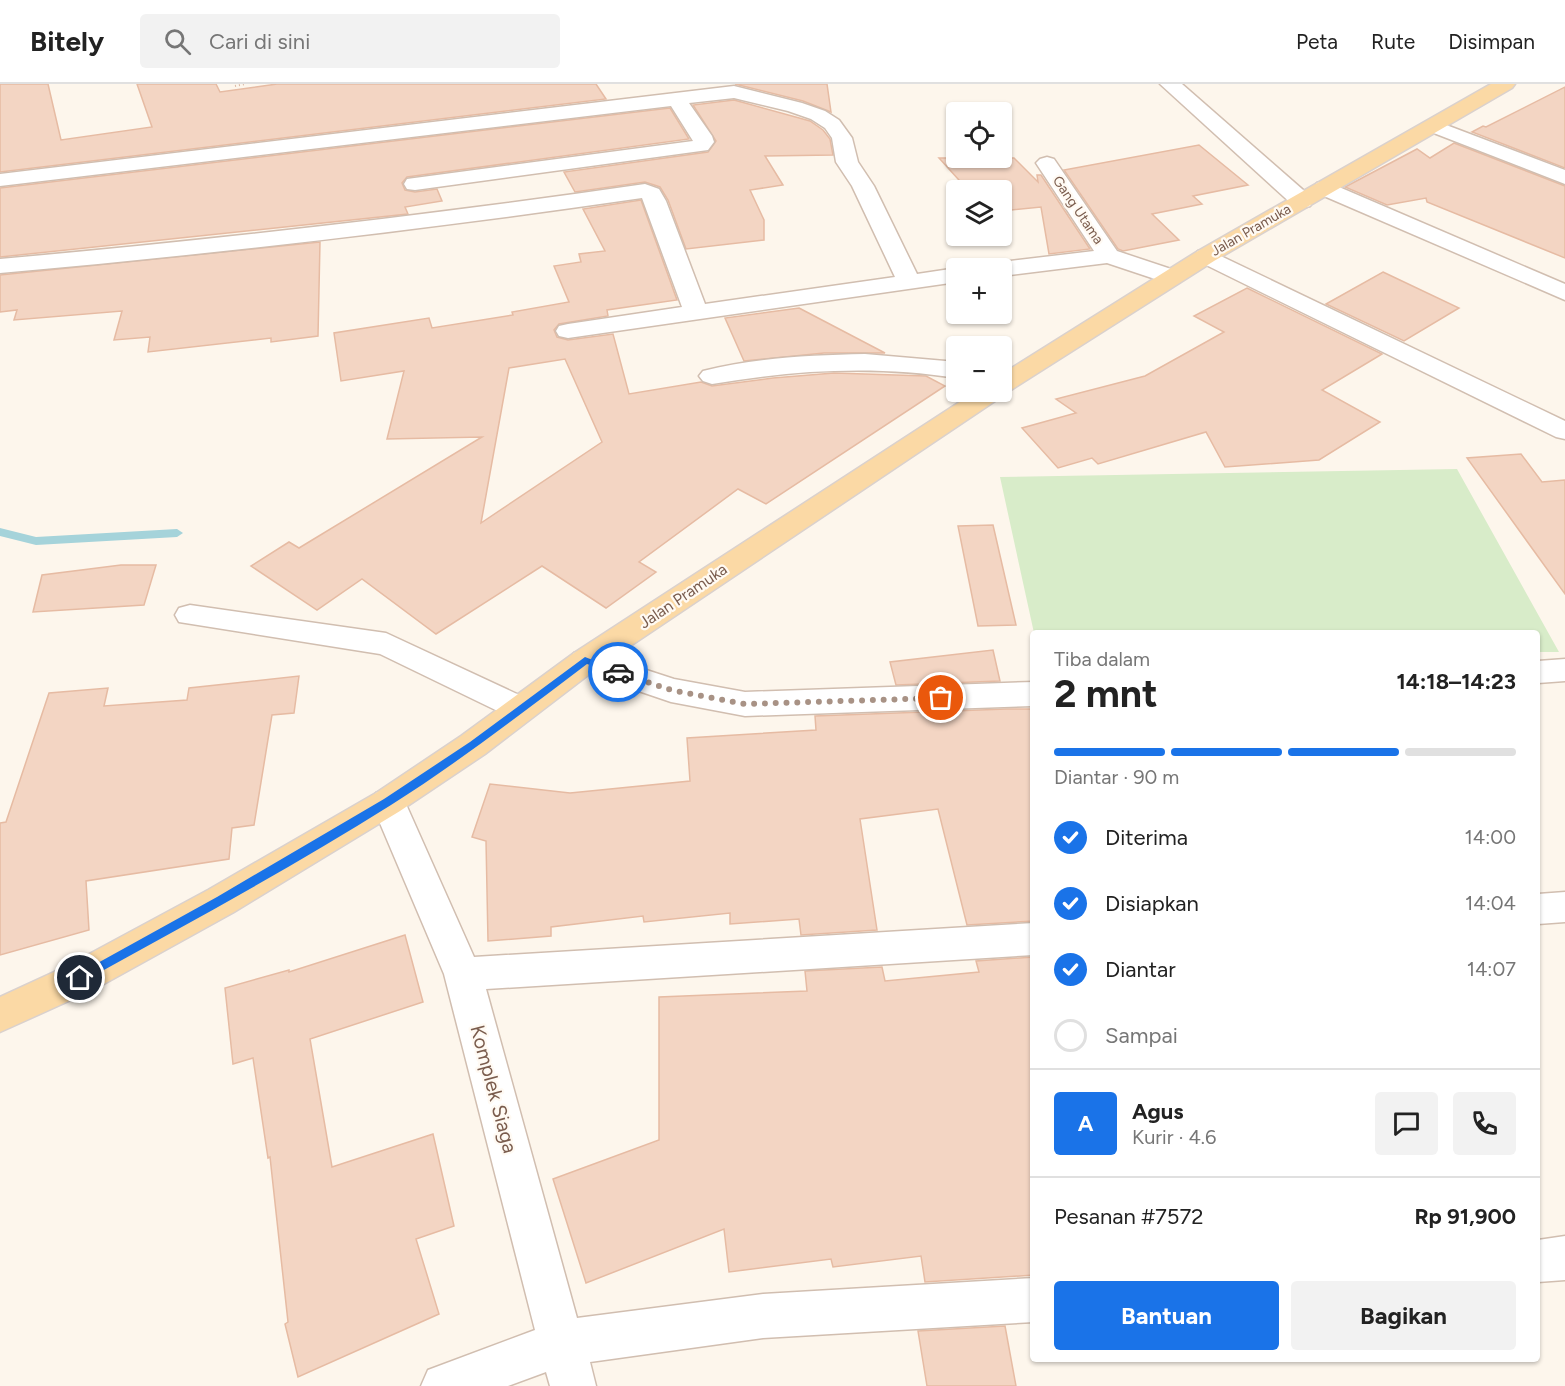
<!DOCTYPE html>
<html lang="id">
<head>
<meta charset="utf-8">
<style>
	:root { --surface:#fff; --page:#f2f2f2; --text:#222; --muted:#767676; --line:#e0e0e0; --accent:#1a73e8 }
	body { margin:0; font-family:Figtree,sans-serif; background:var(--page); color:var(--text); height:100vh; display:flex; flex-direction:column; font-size:22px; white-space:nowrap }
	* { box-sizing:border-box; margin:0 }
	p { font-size:20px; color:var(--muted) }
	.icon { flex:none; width:33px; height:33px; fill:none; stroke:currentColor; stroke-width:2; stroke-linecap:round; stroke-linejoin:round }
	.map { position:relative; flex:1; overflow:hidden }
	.panel { position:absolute; left:1030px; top:546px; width:510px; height:732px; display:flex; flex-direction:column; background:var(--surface); border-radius:6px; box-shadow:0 2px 4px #0004 }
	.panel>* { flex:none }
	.fabs { position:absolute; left:946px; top:18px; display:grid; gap:12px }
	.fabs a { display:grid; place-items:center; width:66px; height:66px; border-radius:6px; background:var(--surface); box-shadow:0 2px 4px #0004; font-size:30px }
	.pin { position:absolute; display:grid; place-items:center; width:51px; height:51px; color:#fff; margin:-26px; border:3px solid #fff; border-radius:50%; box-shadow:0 2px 6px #0007 }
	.courier { position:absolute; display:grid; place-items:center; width:60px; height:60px; margin:-30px; border:4px solid #1a73e8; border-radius:50%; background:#fff; color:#222; box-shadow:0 2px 8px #0007 }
	.summary em { font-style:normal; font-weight:700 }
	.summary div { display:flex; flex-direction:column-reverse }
	.summary { display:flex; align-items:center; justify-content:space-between; height:102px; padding:0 24px }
	h1 { font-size:39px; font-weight:700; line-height:45px }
	.bar { display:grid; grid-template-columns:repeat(4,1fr); gap:9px 6px; align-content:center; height:72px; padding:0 24px }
	.bar i { height:8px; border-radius:4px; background:var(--line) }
	.bar .on { background:var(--accent) }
	.bar p { grid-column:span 4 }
	.line { display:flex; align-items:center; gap:15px; padding:0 24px; border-top:2px solid var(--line) }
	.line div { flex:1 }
	.round { display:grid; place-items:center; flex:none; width:63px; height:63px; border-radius:6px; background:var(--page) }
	ol { padding:0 24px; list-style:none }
	li { display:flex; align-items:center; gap:18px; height:66px }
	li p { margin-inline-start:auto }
	li .icon { padding:6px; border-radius:50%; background:var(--accent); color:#fff; stroke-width:4 }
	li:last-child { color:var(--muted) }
	li i { width:33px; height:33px; border:3px solid var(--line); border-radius:50% }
	.action { display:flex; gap:12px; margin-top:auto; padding:12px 24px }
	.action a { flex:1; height:69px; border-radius:6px; background:var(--accent); color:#fff; font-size:24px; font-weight:700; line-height:69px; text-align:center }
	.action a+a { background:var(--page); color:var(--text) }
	header { display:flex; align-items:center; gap:36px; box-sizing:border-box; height:84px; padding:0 30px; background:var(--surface); border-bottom:2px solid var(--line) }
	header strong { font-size:28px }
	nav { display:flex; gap:33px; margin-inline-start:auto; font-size:21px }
	.search { width:420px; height:54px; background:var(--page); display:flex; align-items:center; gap:15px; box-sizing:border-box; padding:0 21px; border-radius:6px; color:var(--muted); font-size:22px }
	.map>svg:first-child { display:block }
</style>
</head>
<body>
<header>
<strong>Bitely</strong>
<div class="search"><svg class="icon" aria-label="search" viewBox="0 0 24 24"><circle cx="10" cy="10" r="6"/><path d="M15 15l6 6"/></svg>Cari di sini</div>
<nav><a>Peta</a><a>Rute</a><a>Disimpan</a></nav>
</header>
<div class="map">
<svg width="1565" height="1302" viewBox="0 0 1565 1302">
	<rect width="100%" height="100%" fill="#fdf6ec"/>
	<path fill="#d8ecc9" d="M1457 385 1559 568H1538V549H1034L1000 393Z"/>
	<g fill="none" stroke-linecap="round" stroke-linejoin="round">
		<path fill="#a5d3da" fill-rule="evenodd" d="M0 444 36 453 177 445 183 449 177 453 36 461 0 452Z"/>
	</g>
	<g fill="#f3d5c3" stroke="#e6bba3" stroke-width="1.5" fill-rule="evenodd">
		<path d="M0 0H48L61 56 152 43 137 0H216L220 8 277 0H596L606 15 0 88Z"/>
		<path d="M735 0H827L831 28 803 17Z"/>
		<path d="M1565 3V84L1472 48 1483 42 1486 43Z"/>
		<path d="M734 16 810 37 823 46 830 55 833 71 765 72 783 101 750 106 764 136V156L686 165 668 116 660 103 645 98 575 108 564 88 708 68 716 57 693 21Z"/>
		<path d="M670 24 689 55 407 93 402 99 405 106 415 108 437 105 442 117 405 123 408 130 0 173V104Z"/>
		<path d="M1454 59 1565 102V174L1427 118 1426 114 1387 121 1345 103 1417 65 1430 74Z"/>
		<path d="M1199 61 1248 101 1193 112 1202 120 1152 130 1179 156 1123 167 1118 165 1064 86Z"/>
		<path d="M939 74H1014L1038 98 1037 91H1041L1090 165 1049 170 1041 123 1002 127V106H968Z"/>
		<path d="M641 116 677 216 607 226 608 232 559 240 554 246 557 253 568 256 613 250 629 310 701 298 712 302 773 294 834 289 926 292 945 302 766 420 738 405 639 478 656 488 606 524 542 482 436 550 362 495 317 526 251 482 289 458 299 464 482 353 387 355 404 287 341 297 334 249 429 234 432 244 513 231 512 228 569 218 554 182 581 178 579 170 605 167 583 125ZM565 275 602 358 481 439 509 284Z"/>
		<path d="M320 158 318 252 271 258V254L148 268 150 253 114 256 122 227 14 236 17 226 0 228V191Z"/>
		<path d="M1383 188 1459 224 1404 257 1326 220Z"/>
		<path d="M1247 204 1382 270 1322 306 1380 338 1319 376 1225 383 1206 348 1098 380 1092 374 1058 384 1022 344 1076 329 1056 315 1145 292 1224 248 1194 232Z"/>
		<path d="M799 224 885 269H824L744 277 725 234Z"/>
		<path d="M1521 370 1542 398 1565 396V510L1467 374Z"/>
		<path d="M993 441 1016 541 978 542 958 442Z"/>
		<path d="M121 481H156L144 521 33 528 42 491Z"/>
		<path d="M993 566 1000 597 896 601 890 578Z"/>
		<path d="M299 592 294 629 272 631 254 741 232 744 229 775 86 797 89 846 0 871V739L6 738 49 609 108 604 104 622 187 616 189 604Z"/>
		<path d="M1007 625H1034V837L967 841 938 725 860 735 877 846 801 851 799 835 730 840V829L644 838 643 832 551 843V852L488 857 486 757 472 753 490 700 570 709 690 697 687 654 816 646 815 632Z"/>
		<path d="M405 851 423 918 310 955 332 1083 433 1050 454 1142 416 1155 439 1230 298 1293 285 1240 288 1238 270 1073 268 1074 253 974 233 980 225 904 289 886V888Z"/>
		<path d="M1034 873V1191L925 1198 921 1172 833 1183 831 1175 729 1188 724 1145 586 1199 553 1095 659 1056V913L807 907 805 887 882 883 885 897 979 888 976 877Z"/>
		<path d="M1005 1242 1016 1302H927L918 1247Z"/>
	</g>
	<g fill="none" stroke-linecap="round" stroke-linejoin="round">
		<defs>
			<g id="street">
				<path d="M1160 0H1182L1310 112 1313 117 1310 122 1302 124 1294 122Z"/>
				<path d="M734 2 802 19 825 27 839 36 852 54 858 78 874 102 917 190 957 184H959H957V198L568 254 559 252 556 247 559 242 568 240 682 223 642 114C429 145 215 170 0 189V175C216 156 431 131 645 100L659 105 666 117 705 220 895 193 852 102 836 78 832 54 825 44 811 35 788 27 734 14 689 19 712 52 714 58 708 66 415 106 407 105 404 100 407 95 693 57 671 22 0 102V90Z"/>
				<path d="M1433 36 1565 86V100L1426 46 1423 42 1426 38Z"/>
				<path d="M1047 73 1054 75 1117 167 1180 188 1184 193 1180 198 1172 200 1164 198 1107 179 1002 192V184H991L994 180 1002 178 1094 167 1036 79 1040 75Z"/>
				<path d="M1325 97 1565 200V216L1317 109 1314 104 1317 99Z"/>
				<path d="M1206 165 1565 337V355L1556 353 1198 177 1194 172 1198 167Z"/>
				<path d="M865 270 957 278V294C874 281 794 286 712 300L703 297 699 292 703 287C755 274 811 271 865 270Z"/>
				<path d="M190 521 386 549 532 617 537 625 532 633 521 637 510 633 380 570 179 538 175 531 179 524Z"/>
				<path d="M585 566 674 595 745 608 1034 598V622L745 632 671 618 574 585 569 577 574 569Z"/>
				<path d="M1565 575V597L1538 599V577Z"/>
				<path d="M388 705 400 709 405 718 474 873 1034 839V871L486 905 577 1234 763 1210 1034 1194V1238L763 1254 590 1278 596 1302H550L546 1288 508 1302H421L428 1286 535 1246 444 890 371 718 376 709Z"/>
				<path d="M1565 808V838L1538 840V810Z"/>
				<path d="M1565 1152V1196L1538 1198V1156Z"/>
			</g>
			<path id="primary" d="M1491 0H1515L1512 4 1214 177 1011 306 1005 308 1001 313 596 585 485 670 400 727 234 828 93 906 0 948V913L67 882 208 806 376 709 461 652 574 569 975 308H1002V290L1198 167Z"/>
		</defs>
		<use href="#street" stroke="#d1beb0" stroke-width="3"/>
		<use href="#primary" stroke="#dad1cd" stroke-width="3"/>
		<path stroke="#d9b8a5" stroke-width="2" stroke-dasharray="1 3" stroke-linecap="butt" d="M235 2 245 0"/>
		<use href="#street" fill="#fff" fill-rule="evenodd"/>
		<use href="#primary" fill="#fbd9a5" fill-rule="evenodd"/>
	</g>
	<path fill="#1a73e8" d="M585 573 623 588 618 591 587 580C522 629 459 678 391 721 291 784 187 840 84 897H76V891L217 813 384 715 470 658Z"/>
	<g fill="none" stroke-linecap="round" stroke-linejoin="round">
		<path stroke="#a89285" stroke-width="6" stroke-dasharray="0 10.8" d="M618 588 671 606 745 620 941 614"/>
	</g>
	<g text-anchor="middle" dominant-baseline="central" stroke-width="4.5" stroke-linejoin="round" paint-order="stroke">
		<g font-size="14" fill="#7a5c4d" stroke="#fffaf3">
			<text transform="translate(1078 126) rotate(56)">Gang Utama</text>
			<text transform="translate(1251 146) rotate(-30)">Jalan Pramuka</text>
		</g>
		<g font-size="16" fill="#7a5c4d" stroke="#fffaf3">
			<text transform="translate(683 512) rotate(-34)">Jalan Pramuka</text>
		</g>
		<g font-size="20" fill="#7a5c4d" stroke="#fffaf3">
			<text transform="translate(494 1005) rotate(75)">Komplek Siaga</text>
		</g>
	</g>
</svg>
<div class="fabs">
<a><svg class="icon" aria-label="locate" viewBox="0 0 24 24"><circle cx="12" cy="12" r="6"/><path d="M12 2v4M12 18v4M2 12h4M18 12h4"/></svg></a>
<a><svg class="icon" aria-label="layers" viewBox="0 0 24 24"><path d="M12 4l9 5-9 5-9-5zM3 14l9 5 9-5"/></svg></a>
<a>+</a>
<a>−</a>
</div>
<div class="pin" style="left:941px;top:614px;background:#ea580c"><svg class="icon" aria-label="bag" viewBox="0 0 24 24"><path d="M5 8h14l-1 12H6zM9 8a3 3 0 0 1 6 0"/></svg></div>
<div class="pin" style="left:80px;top:894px;background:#1f2937"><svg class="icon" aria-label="home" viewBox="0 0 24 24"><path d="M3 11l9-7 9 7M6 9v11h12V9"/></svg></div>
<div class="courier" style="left:618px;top:588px"><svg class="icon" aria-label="car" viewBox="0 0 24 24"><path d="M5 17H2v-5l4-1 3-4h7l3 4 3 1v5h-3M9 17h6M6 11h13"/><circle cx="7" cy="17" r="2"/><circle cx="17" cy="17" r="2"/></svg></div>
<section class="panel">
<div class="summary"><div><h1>2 mnt</h1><p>Tiba dalam</p></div><em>14:18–14:23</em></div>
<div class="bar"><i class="on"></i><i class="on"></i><i class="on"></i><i></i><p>Diantar · 90 m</p></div>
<ol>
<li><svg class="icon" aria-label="check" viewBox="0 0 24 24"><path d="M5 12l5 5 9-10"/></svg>Diterima<p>14:00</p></li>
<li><svg class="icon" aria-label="check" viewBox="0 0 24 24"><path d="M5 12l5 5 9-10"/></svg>Disiapkan<p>14:04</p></li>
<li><svg class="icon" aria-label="check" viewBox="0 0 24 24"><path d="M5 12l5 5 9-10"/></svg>Diantar<p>14:07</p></li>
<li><i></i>Sampai</li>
</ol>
<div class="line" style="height:108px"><b class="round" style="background:var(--accent);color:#fff">A</b><div><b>Agus</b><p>Kurir · 4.6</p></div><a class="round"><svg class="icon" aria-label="chat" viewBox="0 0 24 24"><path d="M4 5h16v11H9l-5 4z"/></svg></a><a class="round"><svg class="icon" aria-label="phone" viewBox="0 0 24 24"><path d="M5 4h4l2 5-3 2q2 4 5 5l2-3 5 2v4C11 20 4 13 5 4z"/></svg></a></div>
<div class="line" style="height:78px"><div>Pesanan #7572</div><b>Rp 91,900</b></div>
<div class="action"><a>Bantuan</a><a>Bagikan</a></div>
</section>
</div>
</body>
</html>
